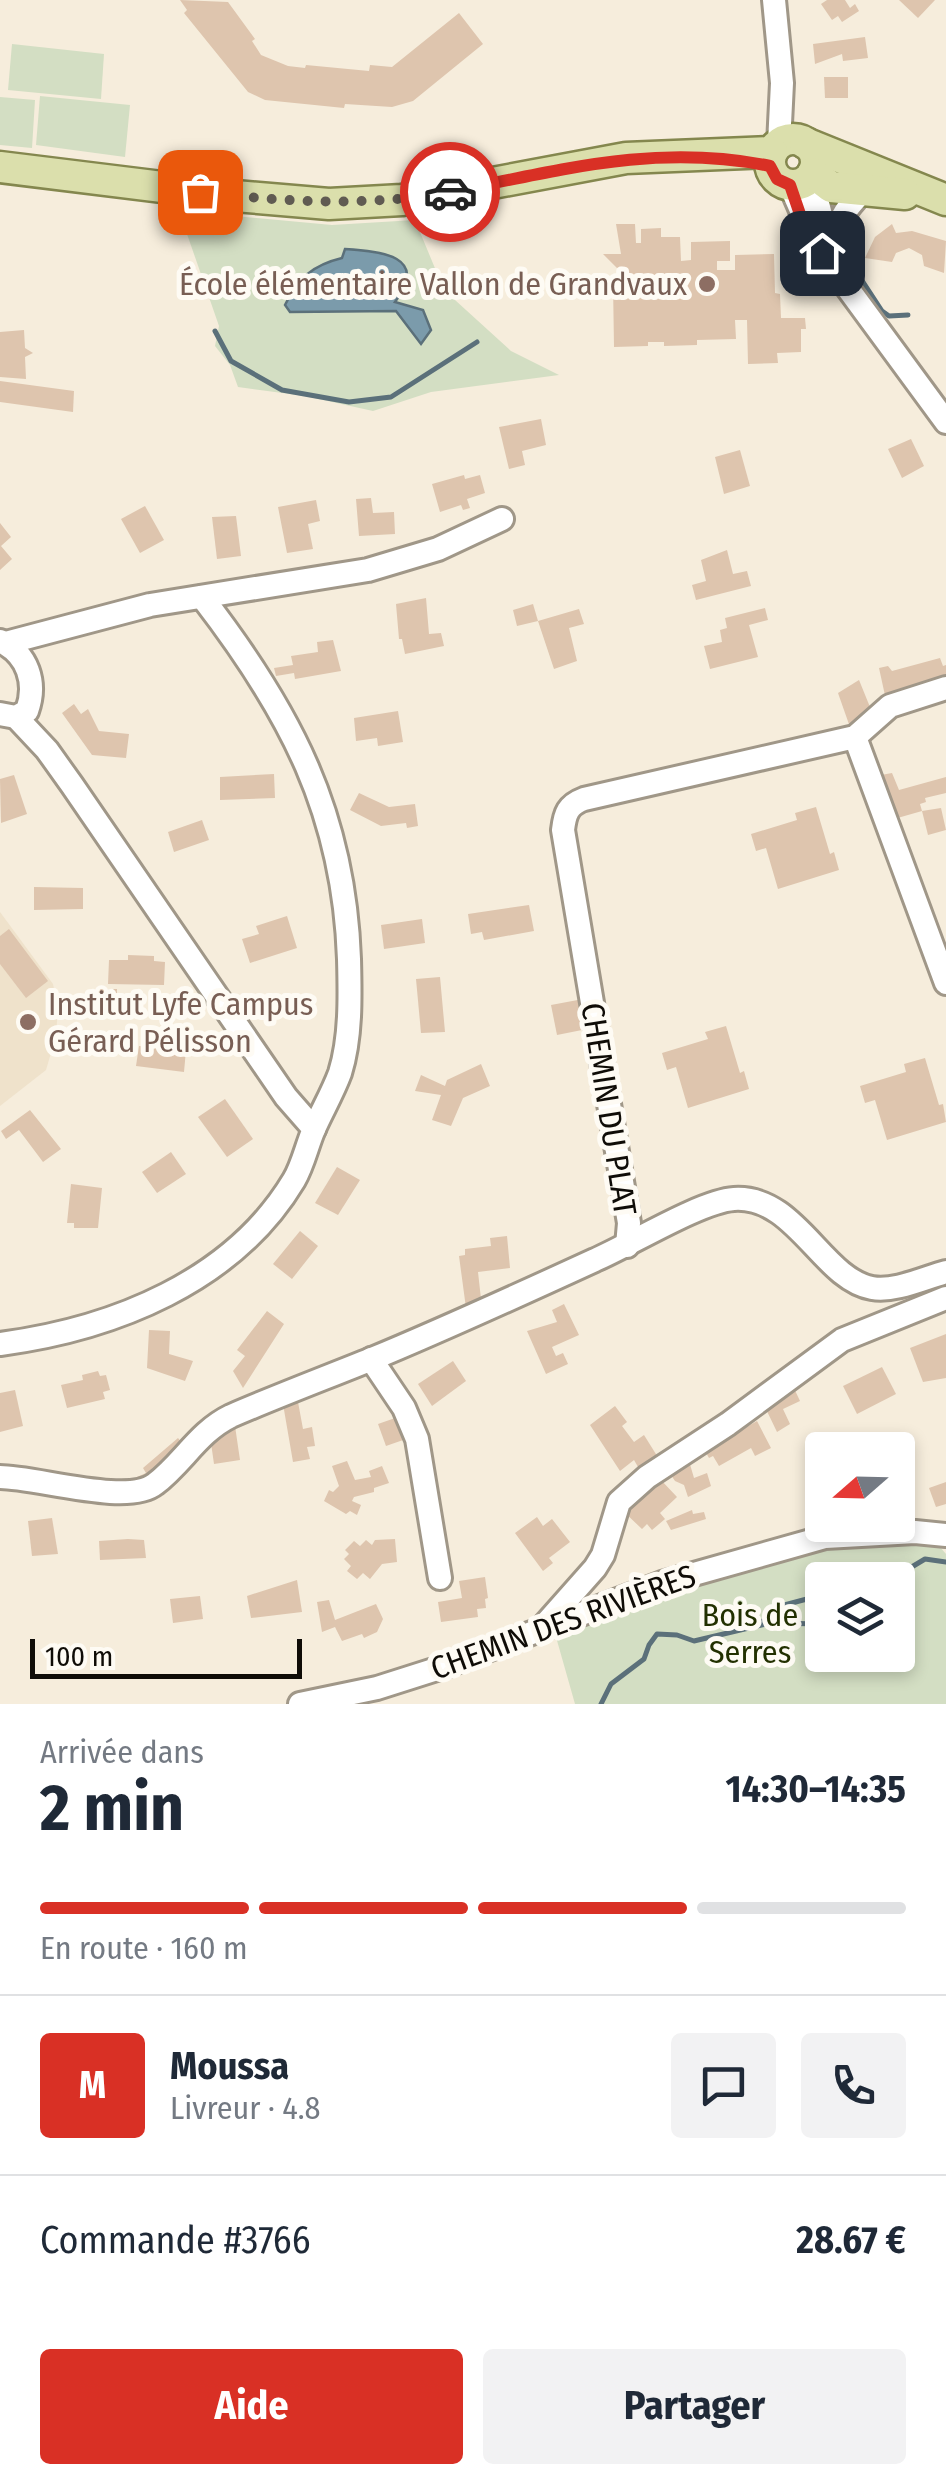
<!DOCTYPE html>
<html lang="fr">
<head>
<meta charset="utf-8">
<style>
	:root { --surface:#fff; --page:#f2f2f3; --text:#1f2937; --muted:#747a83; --line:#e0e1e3; --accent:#d93025 }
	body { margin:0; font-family:"Fira Sans Condensed",sans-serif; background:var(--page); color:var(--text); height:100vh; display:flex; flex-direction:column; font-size:38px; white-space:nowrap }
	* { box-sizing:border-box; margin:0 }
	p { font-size:32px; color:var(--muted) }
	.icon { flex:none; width:55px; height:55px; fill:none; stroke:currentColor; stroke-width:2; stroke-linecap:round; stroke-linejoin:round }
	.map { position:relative; height:1704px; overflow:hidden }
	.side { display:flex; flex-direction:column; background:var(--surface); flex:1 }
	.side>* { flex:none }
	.needle { width:65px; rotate:250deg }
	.buttons { position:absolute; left:805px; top:1432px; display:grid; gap:20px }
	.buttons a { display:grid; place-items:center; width:110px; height:110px; border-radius:10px; background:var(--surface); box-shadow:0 5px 15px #0003; font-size:50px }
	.scale { position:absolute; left:30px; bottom:25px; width:272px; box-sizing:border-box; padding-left:10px; border:5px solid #0f0c07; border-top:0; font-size:28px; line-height:35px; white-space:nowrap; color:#0f0c07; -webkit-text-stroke:8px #fefbf4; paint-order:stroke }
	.pin { position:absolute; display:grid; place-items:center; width:85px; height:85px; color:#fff; margin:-42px; border-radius:20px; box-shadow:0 5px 15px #0006 }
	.courier { position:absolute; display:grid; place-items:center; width:100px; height:100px; margin:-50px; border:8px solid #d93025; border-radius:50%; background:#fff; color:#222; box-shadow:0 2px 12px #0007 }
	.headline em { font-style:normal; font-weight:700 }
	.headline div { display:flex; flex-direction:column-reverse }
	.headline { display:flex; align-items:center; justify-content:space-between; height:170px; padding:0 40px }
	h1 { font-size:65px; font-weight:700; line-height:75px }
	.bar { display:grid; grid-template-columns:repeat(4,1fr); gap:15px 10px; align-content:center; height:120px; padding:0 40px }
	.bar i { height:12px; border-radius:8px; background:var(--line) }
	.bar .current { background:var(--accent) }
	.bar p { grid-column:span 4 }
	.line { display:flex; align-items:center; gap:25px; padding:0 40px; border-top:2px solid var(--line) }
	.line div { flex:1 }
	.round { display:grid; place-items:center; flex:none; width:105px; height:105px; border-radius:10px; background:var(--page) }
	.primary-button { display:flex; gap:20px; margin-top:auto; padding:20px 40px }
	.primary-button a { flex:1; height:115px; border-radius:10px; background:var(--accent); color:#fff; font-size:40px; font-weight:700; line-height:115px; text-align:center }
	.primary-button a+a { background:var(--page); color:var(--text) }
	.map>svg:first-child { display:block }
</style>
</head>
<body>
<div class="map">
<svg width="946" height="1704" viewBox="0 0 946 1704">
	<rect width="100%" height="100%" fill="#f6eddc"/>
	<path fill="#efe2cb" d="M0 912 53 984 58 1007 56 1036 46 1070 0 1106Z"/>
	<g fill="#d3dec3" fill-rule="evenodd">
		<path d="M12 44 104 54 101 99 8 90Z"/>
		<path d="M40 96 130 105 125 157 36 145Z"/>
		<path d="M0 97 35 100 32 148 0 145Z"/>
		<path d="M179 211 332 225 415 220 444 290 511 351 559 375 431 392 373 411 305 396 238 387 230 365 215 346 219 326Z"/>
		<path d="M914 1535 940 1547 946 1554V1704H575L556 1637 573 1621 838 1537ZM822 1580H898V1655H822Z"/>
	</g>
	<path fill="#7b9bab" stroke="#5b707a" stroke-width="2.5" d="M345 249C381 251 430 256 395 302L423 310 431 330 421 344 396 311 290 312 285 305C298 278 313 265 342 258Z"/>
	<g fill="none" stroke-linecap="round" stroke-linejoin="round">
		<g stroke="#5b707a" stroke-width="5">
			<path d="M846 256 882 311 889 316 908 315"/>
			<path d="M215 331 231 361 282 390 349 402 391 397 477 342"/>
			<path d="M890 1580 925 1559 946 1562"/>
			<path d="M761 1624 773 1608 822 1595"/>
			<path d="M601 1704 611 1684 644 1659 649 1645 657 1634 677 1635 694 1641 770 1623 822 1624"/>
		</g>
	</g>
	<g fill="#dec5ae">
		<path d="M180 0 228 2 255 39 252 41 261 55 288 66 305 68 306 65 369 71 370 65 392 67 459 13 483 44 413 101 392 107 345 104 344 108 265 100 248 92 184 13 187 10Z"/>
		<path d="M827 0H845L850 8 855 4 859 11 842 22 838 16 832 20 821 4Z"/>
		<path d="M899 0H935L918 18Z"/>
		<path d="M865 37 868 58 843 61 842 54 815 64 813 44Z"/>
		<path d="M824 77H848V98H825Z"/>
		<path d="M616 224H635L636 243H641V229L661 228V237H680L681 261 691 260V242L730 241V261H717V270H735V255L774 254 775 293 780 294 781 318H805L806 329H801V352L777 353 778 363 748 364 747 320H735L736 339 697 340V345L664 346V342H648V346L614 347 613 283 622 282V268H617L603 254H621Z"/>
		<path d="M892 224 896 233 912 231 946 241 944 273 924 266 922 255 909 248 896 253 892 262 865 258 875 237Z"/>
		<path d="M24 330 25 348 33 353 25 357 26 379 0 377V332Z"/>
		<path d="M0 381 74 391 73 412 0 402Z"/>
		<path d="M541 419 546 445 522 451 525 465 509 469 499 427Z"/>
		<path d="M911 439 924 466 902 478 888 449Z"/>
		<path d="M740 450 750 486 724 494 715 457Z"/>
		<path d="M464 475 465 479 480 475 485 493 467 499 470 508 463 510 461 505 440 512 432 484Z"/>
		<path d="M371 498 373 513 394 512 395 534 359 536 356 499Z"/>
		<path d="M316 500 320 521 308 524 313 549 287 553 278 507Z"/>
		<path d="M145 506 164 540 140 553 121 519Z"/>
		<path d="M236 516 241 556 217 559 212 517Z"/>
		<path d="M0 523 11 537 1 546 12 559 0 570Z"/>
		<path d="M727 550 733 574 747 571 751 586 696 600 692 585 706 581 701 560Z"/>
		<path d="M426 598 429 634 441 633 444 646 405 654 402 639H399L396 604Z"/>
		<path d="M533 604 538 621 517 626 513 610Z"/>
		<path d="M765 608 768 620 749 625 758 657 710 669 704 646 722 642 720 630 727 628 725 618Z"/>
		<path d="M579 609 584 624 569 628 577 661 554 669 538 621Z"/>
		<path d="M333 640 341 671 295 679 294 673 276 676 274 668 293 665 291 656 318 652 317 642Z"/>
		<path d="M940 658 943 666 946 665V681L886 700 879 668 888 666 892 671Z"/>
		<path d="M859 680 872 712 851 730 838 693Z"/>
		<path d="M74 704 81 714 88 709 99 731 129 734 126 758 92 755 62 713Z"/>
		<path d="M398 711 403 742 378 746 377 738 356 741 354 718Z"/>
		<path d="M892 773 899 790 946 777V793L925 798 926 802 920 804 922 811 894 819 881 775Z"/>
		<path d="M274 774 275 798 220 800V777Z"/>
		<path d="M14 775 27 814 1 823 0 779Z"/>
		<path d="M359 793 389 807 415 804 418 826 407 828 406 823 381 826 350 810Z"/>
		<path d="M816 807 830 854 834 852 839 870 778 889 766 848 756 851 751 834 797 820 795 813Z"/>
		<path d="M941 808 946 830 928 835 922 811Z"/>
		<path d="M202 820 209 840 174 852 168 832Z"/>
		<path d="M34 887 83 888V909L34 910Z"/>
		<path d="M529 905 534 931 484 940 482 932 471 934 468 914Z"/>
		<path d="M287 916 297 948 250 963 242 939 259 934 256 926Z"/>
		<path d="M422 919 425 943 384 949 381 925Z"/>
		<path d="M9 929 48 981 26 998 0 964V936Z"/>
		<path d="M128 955 154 956V961L165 962 164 985 108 984 109 960H128Z"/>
		<path d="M440 977 445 1032 421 1033 416 979Z"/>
		<path d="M100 989H117V1004L110 1003V1010H99Z"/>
		<path d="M583 999 587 1029 557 1035 551 1005Z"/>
		<path d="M726 1026 740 1073 744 1071 749 1089 688 1108 676 1067 667 1070 662 1053 708 1039 705 1032Z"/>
		<path d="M139 1046 186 1050 184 1072 136 1066Z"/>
		<path d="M925 1058 939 1105 943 1104 946 1122 887 1140 875 1100 865 1103 860 1086 906 1072 904 1064Z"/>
		<path d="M481 1064 490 1086 463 1098 451 1126 432 1120 441 1095 415 1091 421 1075 445 1086 447 1080Z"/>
		<path d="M225 1099 253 1139 227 1157 198 1117Z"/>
		<path d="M30 1110 61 1149 43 1162 19 1130 6 1139 1 1131Z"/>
		<path d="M171 1152 186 1174 157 1193 142 1172Z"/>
		<path d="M337 1167 360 1180 338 1215 315 1203Z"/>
		<path d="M71 1184 102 1188 98 1228H74V1223H67Z"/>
		<path d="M300 1231 318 1246 292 1279 273 1264Z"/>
		<path d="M507 1236 510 1268 478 1272 481 1299 466 1308 459 1256 465 1255V1249L491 1246 490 1238Z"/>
		<path d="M564 1304 579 1335 552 1347 556 1356 563 1353 568 1364 546 1374 527 1331 557 1322 552 1310Z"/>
		<path d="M267 1311 284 1324 243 1388 233 1371 245 1356 237 1350Z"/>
		<path d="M149 1330 170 1331 169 1354 193 1361 185 1381 147 1368Z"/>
		<path d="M946 1334V1378L923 1382 910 1348Z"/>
		<path d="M453 1361 466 1381 432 1406 418 1384Z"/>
		<path d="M882 1367 896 1394 857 1414 843 1386Z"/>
		<path d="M98 1371 100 1376 106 1375 110 1390 103 1392 105 1399 67 1408 61 1385 83 1380 82 1375Z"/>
		<path d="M792 1384 800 1401 783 1409 790 1424 777 1432 764 1405Z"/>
		<path d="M15 1390 23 1426 0 1432V1393Z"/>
		<path d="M298 1402 303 1429 312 1427 315 1446 307 1447 310 1459 293 1462 283 1404Z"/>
		<path d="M615 1406 627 1422 622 1426 634 1442 644 1435 659 1459 641 1472 634 1460 620 1471 590 1425Z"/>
		<path d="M398 1417 406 1439 386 1446 378 1424Z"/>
		<path d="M757 1421 771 1448 755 1456 751 1448 719 1466 713 1456 709 1458 705 1451Z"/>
		<path d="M235 1426 240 1460 214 1464 211 1443H216L215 1436 222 1435 221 1428Z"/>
		<path d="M178 1438 182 1443 150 1476 139 1481 137 1477 146 1473 143 1468Z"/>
		<path d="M347 1461 355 1480 371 1477 369 1471 382 1466 389 1483 374 1488V1492L354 1497 352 1501 361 1505 357 1515 350 1511 346 1514 324 1501 329 1490 333 1492 339 1486 332 1466Z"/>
		<path d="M689 1461 694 1478 707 1473 711 1486 688 1497 684 1485 675 1481 669 1472Z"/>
		<path d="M660 1479 677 1497 660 1513 665 1519 652 1530 647 1524 642 1529 622 1510Z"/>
		<path d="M946 1482V1504L936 1507 929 1488Z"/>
		<path d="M692 1510 693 1514 704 1512 706 1519 671 1530 666 1521Z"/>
		<path d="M537 1517 543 1526 552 1519 570 1542 549 1558 553 1563 543 1571 515 1533Z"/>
		<path d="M52 1518 58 1554 32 1556 28 1521Z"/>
		<path d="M128 1539 144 1540 146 1558 100 1560 99 1541Z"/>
		<path d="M395 1539 397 1562 382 1564 370 1579 363 1573 357 1579 347 1571 351 1566 344 1559 349 1554 345 1550 354 1541 360 1546 366 1540 372 1545 375 1540Z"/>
		<path d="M485 1577 488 1598 485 1599 486 1608 477 1609 478 1617 441 1622 438 1602 462 1598 459 1581Z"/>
		<path d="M297 1580 302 1612 251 1618 247 1596Z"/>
		<path d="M200 1596 203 1619 173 1623 170 1599Z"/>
		<path d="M329 1600 335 1620 376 1604 383 1619 377 1632 364 1638 362 1634 342 1641 335 1627 322 1632 317 1602Z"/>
	</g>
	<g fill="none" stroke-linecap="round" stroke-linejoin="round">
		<defs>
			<g id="minor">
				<path d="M774 0 782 83 779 144"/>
				<path d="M809 179C821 203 822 229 832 254"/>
				<path d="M790 185 816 245 946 422"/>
				<path d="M837 252C833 224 845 209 864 190"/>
				<path d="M202 597C290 711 344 813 349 959 350 996 351 1038 340 1073 333 1092 322 1111 314 1129"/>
				<path d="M0 641C28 654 37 683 27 711L16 717 0 714"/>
				<path d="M6 643 150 605 368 570 438 549 502 519"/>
				<path d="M855 737 946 983"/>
				<path d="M627 1246 629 1223 563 830C565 813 568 805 584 799L855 737 890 706 946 688"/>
				<path d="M0 1344C113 1329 233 1282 294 1180 303 1165 307 1145 314 1129L286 1097 72 785 47 750 16 717"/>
				<path d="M371 1359 404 1408 417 1439 440 1578"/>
				<path d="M0 1477C36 1477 128 1506 155 1484 183 1463 198 1432 231 1416 277 1396 325 1378 372 1359 447 1328 521 1294 595 1260 630 1245 701 1201 734 1199 796 1195 822 1279 872 1288 895 1292 924 1278 946 1272"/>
				<path d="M541 1629 595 1568 603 1555 619 1502 647 1477 728 1424 842 1340 946 1298"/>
				<path d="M300 1704 377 1688 443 1667 662 1583 825 1537 915 1532 946 1535"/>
			</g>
			<g id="major">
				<circle cx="793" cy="162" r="23"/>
				<path d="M805 143 946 200"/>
				<path d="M0 167 235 196 329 204 402 200 626 158 772 152"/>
				<path d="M813 173 831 187 905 194"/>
			</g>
		</defs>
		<use href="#minor" stroke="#a09788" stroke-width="28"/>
		<use href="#major" stroke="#84874e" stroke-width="35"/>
		<use href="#minor" stroke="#fff" stroke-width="22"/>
		<use href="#major" stroke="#dbdfac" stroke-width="30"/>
	</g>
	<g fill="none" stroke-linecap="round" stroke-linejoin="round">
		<path stroke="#605b52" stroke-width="10" stroke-dasharray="0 18" d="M200 192C285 202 366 207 450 192"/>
		<path stroke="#d93025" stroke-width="12" d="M450 192C561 170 657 143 770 166L777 179 790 185 802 220 822 253"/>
	</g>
	<g fill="#8d6e63" stroke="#fefbf4" stroke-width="4">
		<circle cx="707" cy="284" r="10"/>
		<circle cx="28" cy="1022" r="10"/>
	</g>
	<g text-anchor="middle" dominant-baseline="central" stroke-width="10" stroke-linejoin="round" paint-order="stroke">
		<g font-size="32" fill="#785e54" stroke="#fefbf4" text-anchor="end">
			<text x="687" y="284">École élémentaire Vallon de Grandvaux</text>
			<text x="48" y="1004" text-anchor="start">Institut Lyfe Campus<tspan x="48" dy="37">Gérard Pélisson</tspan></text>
		</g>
		<g font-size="32" fill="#0f0c07" stroke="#fefbf4">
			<text transform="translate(609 1109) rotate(81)">CHEMIN DU PLAT</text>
			<text transform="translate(563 1622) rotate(-20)">CHEMIN DES RIVIÈRES</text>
		</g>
		<g font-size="32" fill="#223000" stroke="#fefbf4">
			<text x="750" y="1615">Bois de<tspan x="750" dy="37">Serres</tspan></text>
		</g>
	</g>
</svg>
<div class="buttons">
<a><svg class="needle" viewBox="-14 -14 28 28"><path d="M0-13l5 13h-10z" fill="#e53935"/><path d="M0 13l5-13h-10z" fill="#747a83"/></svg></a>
<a><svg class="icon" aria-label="layers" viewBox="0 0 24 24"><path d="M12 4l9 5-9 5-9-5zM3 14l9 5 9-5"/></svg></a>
</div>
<div class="scale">100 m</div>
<div class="pin" style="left:200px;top:192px;background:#ea580c"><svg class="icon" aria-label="bag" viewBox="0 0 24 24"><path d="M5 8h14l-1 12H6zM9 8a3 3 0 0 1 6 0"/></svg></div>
<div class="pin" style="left:822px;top:253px;background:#1f2937"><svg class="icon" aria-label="home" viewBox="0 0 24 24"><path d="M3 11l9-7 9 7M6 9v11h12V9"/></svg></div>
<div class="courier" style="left:450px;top:192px"><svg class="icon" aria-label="car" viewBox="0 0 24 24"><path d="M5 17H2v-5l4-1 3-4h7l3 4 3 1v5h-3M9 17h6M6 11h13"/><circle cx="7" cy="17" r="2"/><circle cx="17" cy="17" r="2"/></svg></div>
</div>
<section class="side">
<div class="headline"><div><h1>2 min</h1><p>Arrivée dans</p></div><em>14:30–14:35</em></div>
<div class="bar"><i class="current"></i><i class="current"></i><i class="current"></i><i></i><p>En route · 160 m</p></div>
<div class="line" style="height:180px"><b class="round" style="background:var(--accent);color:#fff">M</b><div><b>Moussa</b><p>Livreur · 4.8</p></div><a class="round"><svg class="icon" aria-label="chat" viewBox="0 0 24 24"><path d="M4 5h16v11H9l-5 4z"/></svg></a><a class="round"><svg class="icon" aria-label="phone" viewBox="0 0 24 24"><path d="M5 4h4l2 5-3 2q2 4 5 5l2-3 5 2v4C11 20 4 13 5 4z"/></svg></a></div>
<div class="line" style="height:130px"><div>Commande #3766</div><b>28.67 €</b></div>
<div class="primary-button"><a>Aide</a><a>Partager</a></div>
</section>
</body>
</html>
